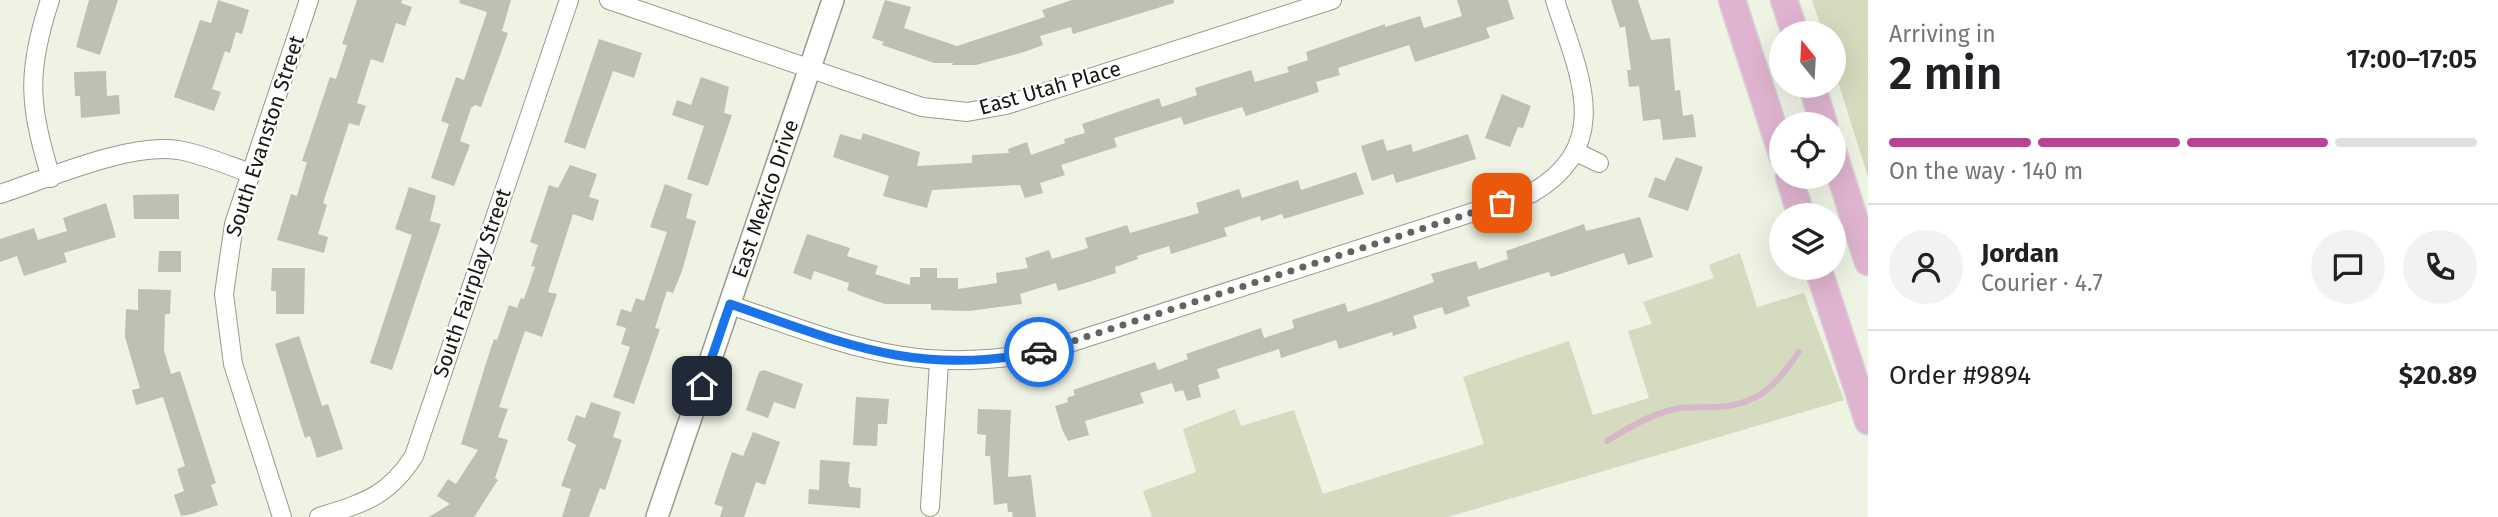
<!DOCTYPE html>
<html lang="en">
<head>
<meta charset="utf-8">
<style>
	:root { --surface:#fff; --page:#f2f2f2; --text:#202124; --muted:#757577; --line:#e0e0e0; --accent:#b94196 }
	body { margin:0; font-family:"Fira Sans",sans-serif; background:var(--page); color:var(--text); height:100vh; display:flex; flex-direction:column; font-size:26px; white-space:nowrap }
	* { box-sizing:border-box; margin:0 }
	p { font-size:23px; color:var(--muted) }
	.icon { flex:none; width:38px; height:38px; fill:none; stroke:currentColor; stroke-width:2; stroke-linecap:round; stroke-linejoin:round }
	.map { position:relative; flex:1; overflow:hidden }
	.details { display:flex; flex-direction:column; background:var(--surface); width:630px }
	.details>* { flex:none }
	.needle { width:46px; rotate:342deg }
	.tools { position:absolute; left:1769px; top:21px; display:grid; gap:14px }
	.tools a { display:grid; place-items:center; width:77px; height:77px; border-radius:50%; background:var(--surface); box-shadow:0 7px 28px #0002; font-size:35px }
	.pin { position:absolute; display:grid; place-items:center; width:60px; height:60px; color:#fff; margin:-30px; border-radius:14px; box-shadow:0 4px 10px #0006 }
	.courier { position:absolute; display:grid; place-items:center; width:70px; height:70px; margin:-35px; border:5px solid #1a73e8; border-radius:50%; background:#fff; color:#222; box-shadow:0 2px 9px #0007 }
	.overview em { font-style:normal; font-weight:600 }
	.overview div { display:flex; flex-direction:column-reverse }
	.overview { display:flex; align-items:center; justify-content:space-between; height:119px; padding:0 21px }
	h1 { font-size:46px; font-weight:600; line-height:52px }
	.bar { display:grid; grid-template-columns:repeat(4,1fr); gap:10px 7px; align-content:center; height:84px; padding:0 21px }
	.bar i { height:9px; border-radius:5px; background:var(--line) }
	.bar .active { background:var(--accent) }
	.bar p { grid-column:span 4 }
	.line { display:flex; align-items:center; gap:18px; padding:0 21px; border-top:2px solid var(--line) }
	.line div { flex:1 }
	.round { display:grid; place-items:center; flex:none; width:74px; height:74px; border-radius:37px; background:var(--page) }
	main { display:flex; flex:1; min-height:0 }
	.map>svg:first-child { display:block }
</style>
</head>
<body>
<main>
<div class="map">
<svg width="1868" height="517" viewBox="0 0 1868 517">
	<rect width="100%" height="100%" fill="#eff3e4"/>
	<g fill="#d4dbbe">
		<path d="M1812 0H1868V177L1834 69V33H1823Z"/>
		<path d="M1740 253 1757 307 1804 293 1844 400 1448 517H1152L1143 491 1196 472 1183 429 1235 409 1241 426 1294 410 1323 494 1484 444 1463 377 1569 341 1593 415 1649 398 1628 331 1652 324 1643 302 1714 278 1709 265Z"/>
	</g>
	<g fill="none" stroke-linecap="round" stroke-linejoin="round">
		<path stroke="#d7b7ca" stroke-width="6" d="M1607 441C1628 428 1651 414 1675 409 1689 406 1704 408 1718 407 1761 404 1776 384 1799 352"/>
	</g>
	<g fill="#bdc1b3">
		<path d="M89 0H118L100 55 76 47Z"/>
		<path d="M218 0 249 10 242 34 236 32 230 53 225 51 212 89 221 92 214 111 174 97 200 20 211 23Z"/>
		<path d="M357 0H402L401 3 412 7 405 26 396 23 383 63 371 59 357 103 366 106 359 126 349 123 323 203 327 205 318 234 328 237 324 253 277 240 291 194 297 196 307 162 302 161 330 77 336 79 347 45 342 44Z"/>
		<path d="M460 0H511L502 31 508 33 499 58 481 107 475 105 471 108 460 141 470 145 454 186 431 178 449 124 441 121 456 77 464 80 487 12 459 3Z"/>
		<path d="M885 0 911 7 904 28 957 46 1045 17 1042 10 1072 0H1174V3L1073 34 1071 27 1040 36 1043 45 1024 52 976 65H952L953 63H934L882 45 884 42 872 38Z"/>
		<path d="M1457 0H1508L1514 19 1486 28 1490 38 1415 62 1409 45 1338 68 1340 75 1316 82 1319 92 1246 116 1242 107 1184 125 1181 117 1114 138 1117 147 1061 165 1065 175 1040 183 1043 193 1025 198 1020 185 932 190 927 208 883 196 889 176 833 157 840 134 861 140 863 133 920 152 917 166 972 163V155L1009 153 1008 149 1027 142 1031 155 1065 143 1064 139 1085 133 1082 124 1159 98 1162 107 1197 95 1195 88 1251 70 1255 82 1289 72 1287 67 1308 60 1306 52 1385 24V27L1420 16 1424 28 1462 16Z"/>
		<path d="M1611 0H1638L1651 40 1670 38 1675 91 1680 90 1683 116 1693 114 1696 137 1663 140 1660 119 1643 121 1639 86 1629 87 1627 70H1631L1625 26 1620 28Z"/>
		<path d="M599 39 642 53 634 78 613 71 585 149 564 142Z"/>
		<path d="M106 71 107 96 119 95 120 114 81 118 80 96H75L74 72Z"/>
		<path d="M701 77 729 87 724 113 732 115 708 186 687 179 704 126 672 115 677 100 691 105Z"/>
		<path d="M1502 94 1531 106 1523 128 1518 127 1510 147 1485 138Z"/>
		<path d="M1468 134 1476 159 1396 183 1393 174 1372 181 1361 146 1383 139 1387 151 1411 144 1413 152Z"/>
		<path d="M1676 157 1703 167 1688 211 1648 197 1655 177 1665 181Z"/>
		<path d="M570 165 597 174 589 197 599 200 593 221 573 214 548 292 557 294 542 337 525 331 499 407 508 409 498 437 508 440 495 478 498 480 474 517H429L450 504 437 496 448 479 456 484 478 450 461 444 487 360 494 339 497 340 509 305 517 308 521 298 524 299 535 267 531 266 538 245 530 242 549 185 558 188Z"/>
		<path d="M1356 172 1364 194 1284 219 1282 214 1261 221 1260 216 1224 228 1227 236 1171 254 1169 246 1137 256 1138 259 1115 267 1116 273 1082 284 1058 291 1056 283 1020 294 1022 304 969 311 931 310V304H885L864 297 847 290 849 283 814 271 811 280 793 273 807 234 850 248 847 256 878 266 875 274 910 285V277H920V268H937V278H958V289L997 283 996 273 1028 268 1025 258 1049 250 1052 259 1088 248 1085 238 1127 225 1130 233 1199 213 1196 203 1239 189 1242 198 1298 180 1301 190Z"/>
		<path d="M665 184 692 194 686 218 696 221 682 271 673 293 667 291 655 328 660 329 634 404 613 397 630 347 621 344 626 328 616 325 621 309 631 312 636 298 644 301 667 232 650 227Z"/>
		<path d="M409 187 436 196 430 221 441 224 392 370 370 363 412 235 395 229Z"/>
		<path d="M179 194V219H134L133 195Z"/>
		<path d="M106 203 116 237 64 253 67 262 24 276 17 256 0 262V239L34 228 38 240 67 231 63 218Z"/>
		<path d="M1640 217 1653 257 1628 265 1624 253 1551 277 1549 272 1467 297 1470 306 1445 315 1442 307 1413 316 1417 328 1393 336 1392 332 1339 349 1336 340 1281 358 1279 349 1217 369 1220 378 1198 385 1201 397 1187 401 1183 390 1175 392 1172 383 1140 393 1144 403 1085 421 1089 435 1068 441 1062 429 1055 406 1068 402 1067 398 1075 395 1073 390 1155 362 1158 370 1188 359 1186 354 1261 328 1264 338 1294 328 1292 320 1345 303 1348 312 1381 301 1434 282 1431 274 1476 261 1479 269 1508 259 1506 251 1584 224 1586 231Z"/>
		<path d="M159 251H181V272H158Z"/>
		<path d="M272 268H305L304 314H276V291H271Z"/>
		<path d="M138 289 171 290 170 314H165L164 350 171 374 180 371 216 483 211 485 218 505 192 514 181 516 174 495 184 491 177 469 185 466 163 397 136 405 132 390 140 388 125 337 126 309 138 310Z"/>
		<path d="M299 336 322 406 328 404 343 449 317 458 310 436 305 438 275 344Z"/>
		<path d="M764 370 803 384 795 409 774 402 768 418 746 410 759 372Z"/>
		<path d="M856 397 889 399 887 424H878L877 446 853 445Z"/>
		<path d="M591 402 621 412 613 437 622 440 605 490 600 488 589 517H562L571 489 561 486 576 445 567 440 576 415 585 418Z"/>
		<path d="M978 409 1011 410 1008 477 1031 475 1036 517H1013L1012 512H1008L1007 503 994 505 990 456H985L986 435 977 434Z"/>
		<path d="M753 432 780 442 765 485 756 482 744 517H720L723 507 714 504 732 452 743 456Z"/>
		<path d="M820 460 850 462 848 482 850 487 861 488 860 508 808 504 809 489 819 490Z"/>
	</g>
	<g fill="none" stroke-linecap="round" stroke-linejoin="round">
		<defs>
			<g id="minor">
				<path d="M50 0C26 73 29 105 51 178"/>
				<path d="M609 0 922 107 967 112 1006 105 1332 0"/>
				<path d="M1576 152 1599 163"/>
				<path d="M0 194C49 178 128 143 178 150 202 154 227 165 250 173"/>
				<path d="M730 305C848 345 917 377 1045 351L1532 193C1616 144 1578 73 1555 0"/>
				<path d="M930 507 939 362"/>
				<path d="M282 517 233 364 224 294 234 224 309 0"/>
				<path d="M319 517C363 503 388 497 414 456L569 0"/>
			</g>
			<g id="tertiary">
				<path id="s1" d="M657 517 833 0"/>
			</g>
			<g id="primary">
				<path d="M1732 0 1782 154"/>
				<path d="M1784 0 1795 33"/>
				<path d="M1812 86 1824 124"/>
				<path d="M1834 155 1868 262"/>
				<path d="M1789 177 1801 215"/>
				<path d="M1818 268 1868 421"/>
			</g>
		</defs>
		<use href="#minor" stroke="#979a8d" stroke-width="20"/>
		<use href="#tertiary" stroke="#979a8d" stroke-width="24"/>
		<use href="#primary" stroke="#d5d5d5" stroke-width="29"/>
		<use href="#minor" stroke="#fff" stroke-width="18"/>
		<use href="#tertiary" stroke="#fff" stroke-width="21"/>
		<use href="#primary" stroke="#e0b4d0" stroke-width="26"/>
	</g>
	<g fill="none" stroke-linecap="round" stroke-linejoin="round">
		<path stroke="#62655c" stroke-width="7" stroke-dasharray="0 12.6" d="M1039 352 1502 203"/>
		<path stroke="#1a73e8" stroke-width="9" d="M702 386 730 304C843 343 916 377 1039 352"/>
	</g>
	<g text-anchor="middle" dominant-baseline="central" stroke-width="5" stroke-linejoin="round" paint-order="stroke">
		<g font-size="21" fill="#161813" stroke="#fff">
			<text transform="translate(1050 88) rotate(-16)">East Utah Place</text>
			<text transform="translate(265 136) rotate(-72)">South Evanston Street</text>
			<text stroke="none"><textPath href="#s1" startOffset="336">East Mexico Drive</textPath></text>
			<text transform="translate(472 283) rotate(-71)">South Fairplay Street</text>
		</g>
	</g>
</svg>
<div class="tools">
<a><svg class="needle" viewBox="-14 -14 28 28"><path d="M0-13l5 13h-10z" fill="#e53935"/><path d="M0 13l5-13h-10z" fill="#757577"/></svg></a>
<a><svg class="icon" aria-label="locate" viewBox="0 0 24 24"><circle cx="12" cy="12" r="6"/><path d="M12 2v4M12 18v4M2 12h4M18 12h4"/></svg></a>
<a><svg class="icon" aria-label="layers" viewBox="0 0 24 24"><path d="M12 4l9 5-9 5-9-5zM3 14l9 5 9-5"/></svg></a>
</div>
<div class="pin" style="left:1502px;top:203px;background:#ea580c"><svg class="icon" aria-label="bag" viewBox="0 0 24 24"><path d="M5 8h14l-1 12H6zM9 8a3 3 0 0 1 6 0"/></svg></div>
<div class="pin" style="left:702px;top:386px;background:#1f2937"><svg class="icon" aria-label="home" viewBox="0 0 24 24"><path d="M3 11l9-7 9 7M6 9v11h12V9"/></svg></div>
<div class="courier" style="left:1039px;top:352px"><svg class="icon" aria-label="car" viewBox="0 0 24 24"><path d="M5 17H2v-5l4-1 3-4h7l3 4 3 1v5h-3M9 17h6M6 11h13"/><circle cx="7" cy="17" r="2"/><circle cx="17" cy="17" r="2"/></svg></div>
</div>
<section class="details">
<div class="overview"><div><h1>2 min</h1><p>Arriving in</p></div><em>17:00–17:05</em></div>
<div class="bar"><i class="active"></i><i class="active"></i><i class="active"></i><i></i><p>On the way · 140 m</p></div>
<div class="line" style="height:126px"><a class="round"><svg class="icon" aria-label="person" viewBox="0 0 24 24"><circle cx="12" cy="8" r="4"/><path d="M4 21q1-7 8-7t8 7"/></svg></a><div><b>Jordan</b><p>Courier · 4.7</p></div><a class="round"><svg class="icon" aria-label="chat" viewBox="0 0 24 24"><path d="M4 5h16v11H9l-5 4z"/></svg></a><a class="round"><svg class="icon" aria-label="phone" viewBox="0 0 24 24"><path d="M5 4h4l2 5-3 2q2 4 5 5l2-3 5 2v4C11 20 4 13 5 4z"/></svg></a></div>
<div class="line" style="height:91px"><div>Order #9894</div><b>$20.89</b></div>
</section>
</main>
</body>
</html>
